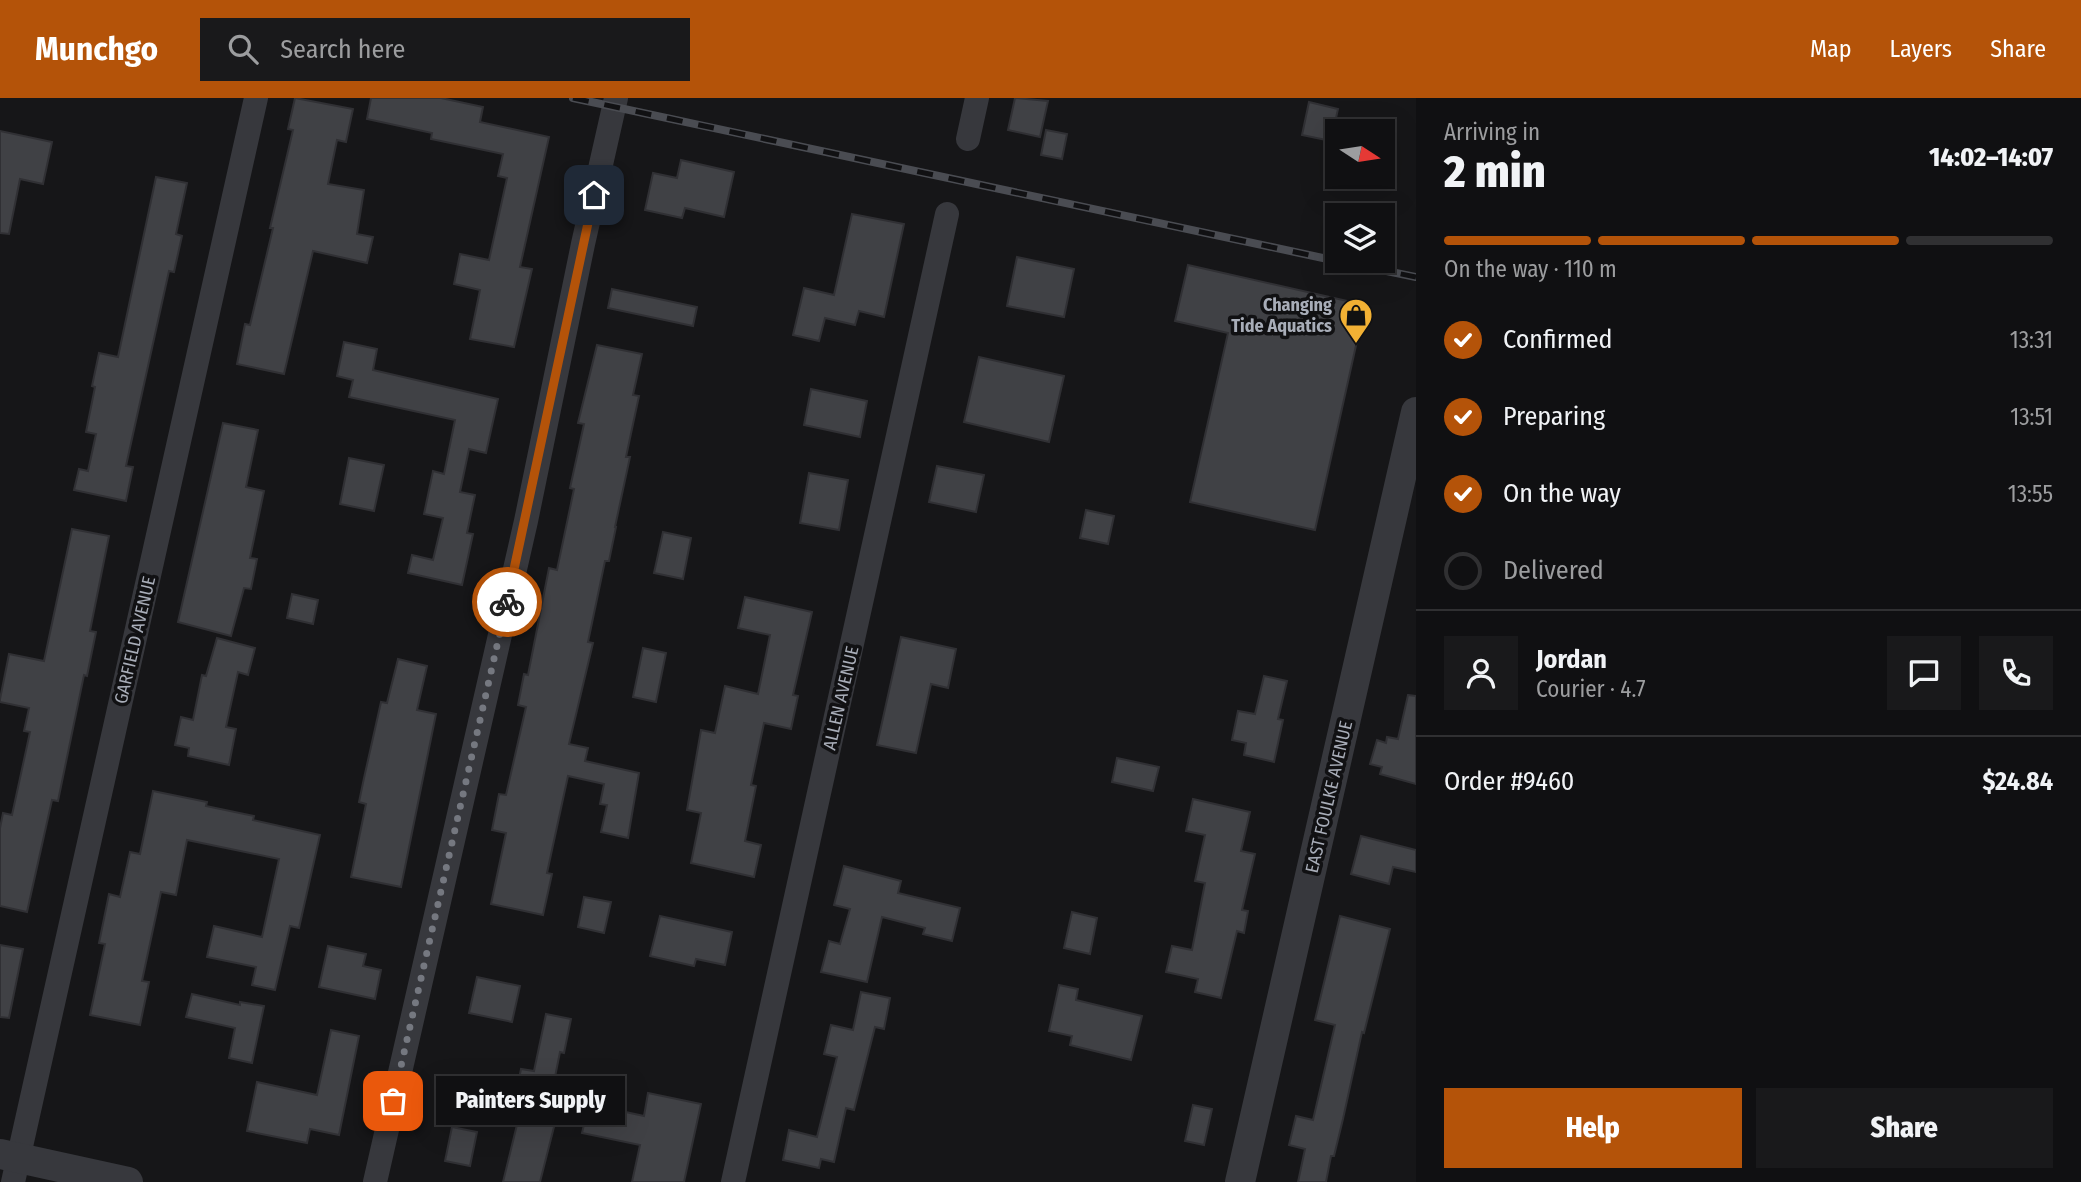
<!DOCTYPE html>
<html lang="en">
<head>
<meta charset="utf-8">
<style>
	:root { --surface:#101012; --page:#19191b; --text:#f1f3f6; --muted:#9c9d9f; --line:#303032; --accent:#b45309 }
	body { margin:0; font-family:"Fira Sans Condensed",sans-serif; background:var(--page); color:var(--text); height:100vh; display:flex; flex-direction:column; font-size:26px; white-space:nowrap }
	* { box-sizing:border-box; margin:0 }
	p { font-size:23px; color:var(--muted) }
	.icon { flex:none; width:38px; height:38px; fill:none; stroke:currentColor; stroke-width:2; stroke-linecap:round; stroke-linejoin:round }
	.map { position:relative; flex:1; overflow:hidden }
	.side { display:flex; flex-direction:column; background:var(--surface); width:665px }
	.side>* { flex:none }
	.needle { width:46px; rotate:102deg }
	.tools { position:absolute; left:1325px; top:21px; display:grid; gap:14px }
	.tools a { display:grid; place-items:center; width:70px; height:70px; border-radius:0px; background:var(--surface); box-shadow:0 7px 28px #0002,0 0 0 2px var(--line); font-size:35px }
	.pin { position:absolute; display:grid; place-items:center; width:60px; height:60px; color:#fff; margin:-30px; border-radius:14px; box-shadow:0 4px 10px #0006 }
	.courier { position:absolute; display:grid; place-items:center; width:70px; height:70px; margin:-35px; border:5px solid #b45309; border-radius:50%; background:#fff; color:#222; box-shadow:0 2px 9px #0007 }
	.bubble { position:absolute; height:49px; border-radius:0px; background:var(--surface); box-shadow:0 7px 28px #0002,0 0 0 2px var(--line); font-size:23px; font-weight:800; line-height:49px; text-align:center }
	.head em { font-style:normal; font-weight:800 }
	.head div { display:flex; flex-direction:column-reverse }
	.head { display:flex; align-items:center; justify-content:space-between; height:119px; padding:0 28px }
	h1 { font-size:46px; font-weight:800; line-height:52px }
	.bar { display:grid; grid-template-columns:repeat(4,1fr); gap:10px 7px; align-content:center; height:84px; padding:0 28px }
	.bar i { height:9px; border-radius:5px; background:var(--line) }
	.bar .selected { background:var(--accent) }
	.bar p { grid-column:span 4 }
	.line { display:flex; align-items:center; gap:18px; padding:0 28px; border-top:2px solid var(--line) }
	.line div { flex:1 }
	.round { display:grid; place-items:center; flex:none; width:74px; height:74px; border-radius:0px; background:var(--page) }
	ol { padding:0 28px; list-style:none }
	li { display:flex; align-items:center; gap:21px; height:77px }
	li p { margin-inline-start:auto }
	li .icon { padding:7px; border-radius:50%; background:var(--accent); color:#fff; stroke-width:4 }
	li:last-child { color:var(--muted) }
	li i { width:38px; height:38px; border:4px solid var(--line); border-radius:50% }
	.action { display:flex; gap:14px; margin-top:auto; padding:14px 28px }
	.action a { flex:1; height:80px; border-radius:0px; background:var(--accent); color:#fff; font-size:28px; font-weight:800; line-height:80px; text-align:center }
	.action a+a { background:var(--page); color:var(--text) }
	header { display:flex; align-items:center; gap:42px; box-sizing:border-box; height:98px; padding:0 35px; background:var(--accent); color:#fff }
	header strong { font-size:33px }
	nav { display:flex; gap:38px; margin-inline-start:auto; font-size:24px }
	.search { width:490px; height:63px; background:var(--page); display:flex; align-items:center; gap:18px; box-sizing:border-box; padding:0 24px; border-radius:0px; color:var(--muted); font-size:26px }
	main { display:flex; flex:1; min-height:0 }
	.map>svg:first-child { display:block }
</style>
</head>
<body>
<header>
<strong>Munchgo</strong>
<div class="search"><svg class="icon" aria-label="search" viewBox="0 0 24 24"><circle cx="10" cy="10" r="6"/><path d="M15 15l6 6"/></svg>Search here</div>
<nav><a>Map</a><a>Layers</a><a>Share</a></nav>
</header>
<main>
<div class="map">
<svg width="1416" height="1084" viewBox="0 0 1416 1084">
	<rect width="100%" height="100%" fill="#161618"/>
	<g fill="#404145" stroke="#303034" stroke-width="2">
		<path d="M295 0 353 11 346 44 337 42 328 86 364 92 357 136 373 139 367 165 313 153 284 276 237 266 245 226 250 227 273 130H270L293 32 288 31Z"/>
		<path d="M371 0H441L483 9 480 24 549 39 520 169 532 171 514 249 470 241 480 192 454 186 460 156 489 162 507 80 498 78 503 56 431 41 432 35 367 21Z"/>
		<path d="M1015 0 1048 3 1040 39 1008 32Z"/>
		<path d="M1309 4 1338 11 1331 43 1302 37Z"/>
		<path d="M1046 32 1067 36 1062 61 1041 57Z"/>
		<path d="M0 33 52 44 43 86 20 81 9 136 0 135Z"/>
		<path d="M681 62 734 74 724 119 685 110 682 120 645 112 653 75 677 80Z"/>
		<path d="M156 79 187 85 176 136 182 138 174 174 169 173 126 368 133 369 126 403 74 392 79 371 88 373 96 336 86 334 95 289 92 288 99 255 118 259Z"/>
		<path d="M852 116 904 126 884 219 859 213 855 227 825 220 819 243 793 237 804 190 834 197Z"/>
		<path d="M1017 159 1074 171 1064 219 1007 208Z"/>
		<path d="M1188 167 1365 207 1315 432 1190 404 1228 235 1175 223Z"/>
		<path d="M612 191 697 209 693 228 608 210Z"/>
		<path d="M344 244 377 251 373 272 498 301 486 355 469 351 460 394 475 397 467 435 473 436 462 487 408 475 412 457 433 462 443 420 424 416 433 373 444 376 455 322 349 299 353 282 337 278Z"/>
		<path d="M597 247 642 256 633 297 639 298 626 359H630L615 429H616L609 463H605L588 544 593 545 569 646 588 650 585 663 639 675 628 740 601 734 607 707 600 706 604 686 568 678 547 775 552 776 543 817 491 806 506 735 492 732 499 696 506 697 526 609 518 607 524 576 528 577 549 470 557 472 574 391 570 390 584 326 578 325Z"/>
		<path d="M979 259 1064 278 1049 344 964 324Z"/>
		<path d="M811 291 867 303 860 339 804 327Z"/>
		<path d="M223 325 258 332 246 389 264 393 250 460 257 461 251 491 244 490 231 538 178 524Z"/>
		<path d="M349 360 384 367 374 413 340 406Z"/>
		<path d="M937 368 984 377 976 414 929 404Z"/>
		<path d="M809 375 848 382 839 432 800 425Z"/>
		<path d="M1086 412 1114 418 1108 446 1080 440Z"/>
		<path d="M72 431 109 438 90 533 96 534 87 578 84 577 58 703 52 702 27 814 0 808V730L3 715 12 717 30 634 24 633 29 610 0 604V601L9 556 44 563Z"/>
		<path d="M663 434 691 440 683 481 654 475Z"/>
		<path d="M292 496 318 502 313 526 287 520Z"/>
		<path d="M745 499 812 514 793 597 798 598 791 631 764 625 751 687 756 688 745 743 761 747 754 779 691 765 701 715 687 712 701 632 715 635 725 588 758 596 770 537 738 530Z"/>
		<path d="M901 539 956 551 948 590 931 586 916 655 877 647Z"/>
		<path d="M217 540 255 550 248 577 238 574 226 629 236 631 229 667 188 658 189 650 175 647 181 619 193 622 202 577 206 578Z"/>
		<path d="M643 550 666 555 656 604 633 599Z"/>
		<path d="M398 561 427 568 417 612 436 616 401 789 351 779 366 706 359 704 364 680 381 604 387 605Z"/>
		<path d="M1264 578 1287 583 1278 621 1283 622 1274 664 1244 657 1246 645 1232 642 1238 613 1255 616Z"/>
		<path d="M1408 597 1416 598V686L1380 676 1382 669 1370 666 1377 642 1386 645 1387 639 1398 641Z"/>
		<path d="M1117 660 1159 669 1153 693 1112 684Z"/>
		<path d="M153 693 207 704 206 708 254 718 253 722 320 737 299 830 290 828 275 892 252 887 256 869 207 859 214 828 262 839 279 761 187 742 176 797 161 794 142 883 149 884 140 927 90 917 105 846 99 845 109 796 120 799 130 754 140 756Z"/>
		<path d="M1193 701 1250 714 1241 753 1255 756 1242 812 1248 813 1244 835 1237 833 1221 900 1195 894 1198 881 1166 874 1172 848 1192 852 1205 785 1195 783 1205 737 1186 733Z"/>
		<path d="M1361 738 1416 752V774L1393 769 1389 786 1351 776Z"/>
		<path d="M844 768 901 783 898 795 960 810 952 843 923 836 925 830 882 819 867 884 821 874 829 843 840 846 850 811 834 807Z"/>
		<path d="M584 799 611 804 604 835 578 829Z"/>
		<path d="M1072 814 1097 820 1090 856 1064 850Z"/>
		<path d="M660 818 732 834 725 867 696 861 694 868 650 858Z"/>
		<path d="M1340 818 1390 831 1364 935 1362 934 1343 1021 1334 1058H1331L1326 1084H1298L1305 1051 1289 1047 1296 1018 1313 1022 1335 927 1315 922Z"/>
		<path d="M0 847 23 851 9 920 0 919Z"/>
		<path d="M328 848 366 856 363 868 381 872 375 901 319 889Z"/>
		<path d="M477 879 520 888 512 924 469 915Z"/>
		<path d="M1059 887 1078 891 1076 902 1142 918 1131 962 1070 947 1072 938 1049 933Z"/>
		<path d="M861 894 890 900 884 931 875 929 854 1012 846 1010 834 1064 821 1061 819 1070 783 1062 789 1032 817 1039 837 959 824 956 831 927 853 932Z"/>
		<path d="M192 896 240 907V904L264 908 252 965 229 960 235 930 186 919Z"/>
		<path d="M546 916 571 921 564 955 560 954 547 1019 556 1021 540 1084H503L522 1006 514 1005 521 971 534 973Z"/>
		<path d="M331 932 359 938 339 1037 310 1031 307 1045 247 1033 257 984 317 997Z"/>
		<path d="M648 995 701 1006 684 1084H632L640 1047 582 1035 589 1006 644 1018Z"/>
		<path d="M1193 1007 1212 1011 1204 1047 1185 1043Z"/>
		<path d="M452 1029 477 1034 470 1068 445 1063Z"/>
	</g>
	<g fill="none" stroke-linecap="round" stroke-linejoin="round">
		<g stroke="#37383d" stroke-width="24">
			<path d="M968 41 977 0"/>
			<path d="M13 1084 256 0"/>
			<path d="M375 1084 526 423 583 146 616 0"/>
			<path d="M733 1084 947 116"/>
		</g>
		<g stroke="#37383d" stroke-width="30">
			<path d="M0 1056 128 1084"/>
			<path d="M1240 1084 1416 314"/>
		</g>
		<defs>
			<g id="rail">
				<path d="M573 0 1337 163"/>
				<path d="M1338 163 1416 179"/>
			</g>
		</defs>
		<use href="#rail" stroke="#4a4c52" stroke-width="8"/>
		<use href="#rail" stroke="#111113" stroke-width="5" stroke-dasharray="16" stroke-linecap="butt"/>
	</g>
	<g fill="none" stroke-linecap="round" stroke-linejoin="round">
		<path stroke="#757880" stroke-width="7" stroke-dasharray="0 12.6" d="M393 1003 507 504"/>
		<path stroke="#b45309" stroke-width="9" d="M507 504 594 97"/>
	</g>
	<defs>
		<symbol id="shop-pin" viewBox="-11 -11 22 30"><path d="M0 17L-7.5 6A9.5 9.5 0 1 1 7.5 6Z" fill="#f2b134" stroke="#111113"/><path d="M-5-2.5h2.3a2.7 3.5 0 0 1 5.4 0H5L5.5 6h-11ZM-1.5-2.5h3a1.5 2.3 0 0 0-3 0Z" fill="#111"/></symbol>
	</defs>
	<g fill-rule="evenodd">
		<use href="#shop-pin" x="1337" y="198" width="38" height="52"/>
	</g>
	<g text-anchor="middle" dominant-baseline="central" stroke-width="7" stroke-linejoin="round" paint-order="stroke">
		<g font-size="18" font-weight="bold" fill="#a8adb8" stroke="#111113" text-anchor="end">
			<text x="1332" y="207">Changing<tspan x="1332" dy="21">Tide Aquatics</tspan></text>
		</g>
		<g font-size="18" fill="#a8adb8" stroke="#111113">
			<text transform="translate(135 542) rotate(-77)">GARFIELD AVENUE</text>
			<text transform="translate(841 600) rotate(-77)">ALLEN AVENUE</text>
			<text transform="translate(1329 699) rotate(-77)">EAST FOULKE AVENUE</text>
		</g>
	</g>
</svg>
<div class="tools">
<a><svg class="needle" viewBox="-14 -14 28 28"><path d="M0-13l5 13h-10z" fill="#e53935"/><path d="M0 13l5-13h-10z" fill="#9c9d9f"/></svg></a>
<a><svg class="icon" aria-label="layers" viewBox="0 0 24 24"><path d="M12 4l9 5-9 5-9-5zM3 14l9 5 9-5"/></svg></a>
</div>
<div class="pin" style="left:393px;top:1003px;background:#ea580c"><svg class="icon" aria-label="bag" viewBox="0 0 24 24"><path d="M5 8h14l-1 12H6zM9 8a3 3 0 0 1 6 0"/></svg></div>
<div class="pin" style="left:594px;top:97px;background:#1f2937"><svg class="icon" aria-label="home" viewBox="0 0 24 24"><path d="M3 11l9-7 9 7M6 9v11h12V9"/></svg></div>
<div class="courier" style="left:507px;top:504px"><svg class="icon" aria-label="bike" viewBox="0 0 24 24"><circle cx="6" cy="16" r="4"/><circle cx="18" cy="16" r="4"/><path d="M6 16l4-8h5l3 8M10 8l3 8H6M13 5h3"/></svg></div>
<div class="bubble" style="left:436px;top:978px;width:189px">Painters Supply</div>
</div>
<section class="side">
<div class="head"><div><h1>2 min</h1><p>Arriving in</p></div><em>14:02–14:07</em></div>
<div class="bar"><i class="selected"></i><i class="selected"></i><i class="selected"></i><i></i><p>On the way · 110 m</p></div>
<ol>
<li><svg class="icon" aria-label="check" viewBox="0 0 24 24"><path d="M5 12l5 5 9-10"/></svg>Confirmed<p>13:31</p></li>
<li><svg class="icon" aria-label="check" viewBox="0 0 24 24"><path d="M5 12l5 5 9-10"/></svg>Preparing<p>13:51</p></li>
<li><svg class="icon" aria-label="check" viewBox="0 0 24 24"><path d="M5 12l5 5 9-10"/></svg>On the way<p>13:55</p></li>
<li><i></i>Delivered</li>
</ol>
<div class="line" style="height:126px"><a class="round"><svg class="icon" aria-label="person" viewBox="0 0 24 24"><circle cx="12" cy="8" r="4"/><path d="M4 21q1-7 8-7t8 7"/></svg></a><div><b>Jordan</b><p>Courier · 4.7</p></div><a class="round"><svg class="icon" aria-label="chat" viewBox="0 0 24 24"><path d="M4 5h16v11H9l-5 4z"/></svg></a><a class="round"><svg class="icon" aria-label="phone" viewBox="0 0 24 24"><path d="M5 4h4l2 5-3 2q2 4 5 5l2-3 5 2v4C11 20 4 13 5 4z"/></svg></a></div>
<div class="line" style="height:91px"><div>Order #9460</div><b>$24.84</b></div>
<div class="action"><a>Help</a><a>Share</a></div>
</section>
</main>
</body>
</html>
